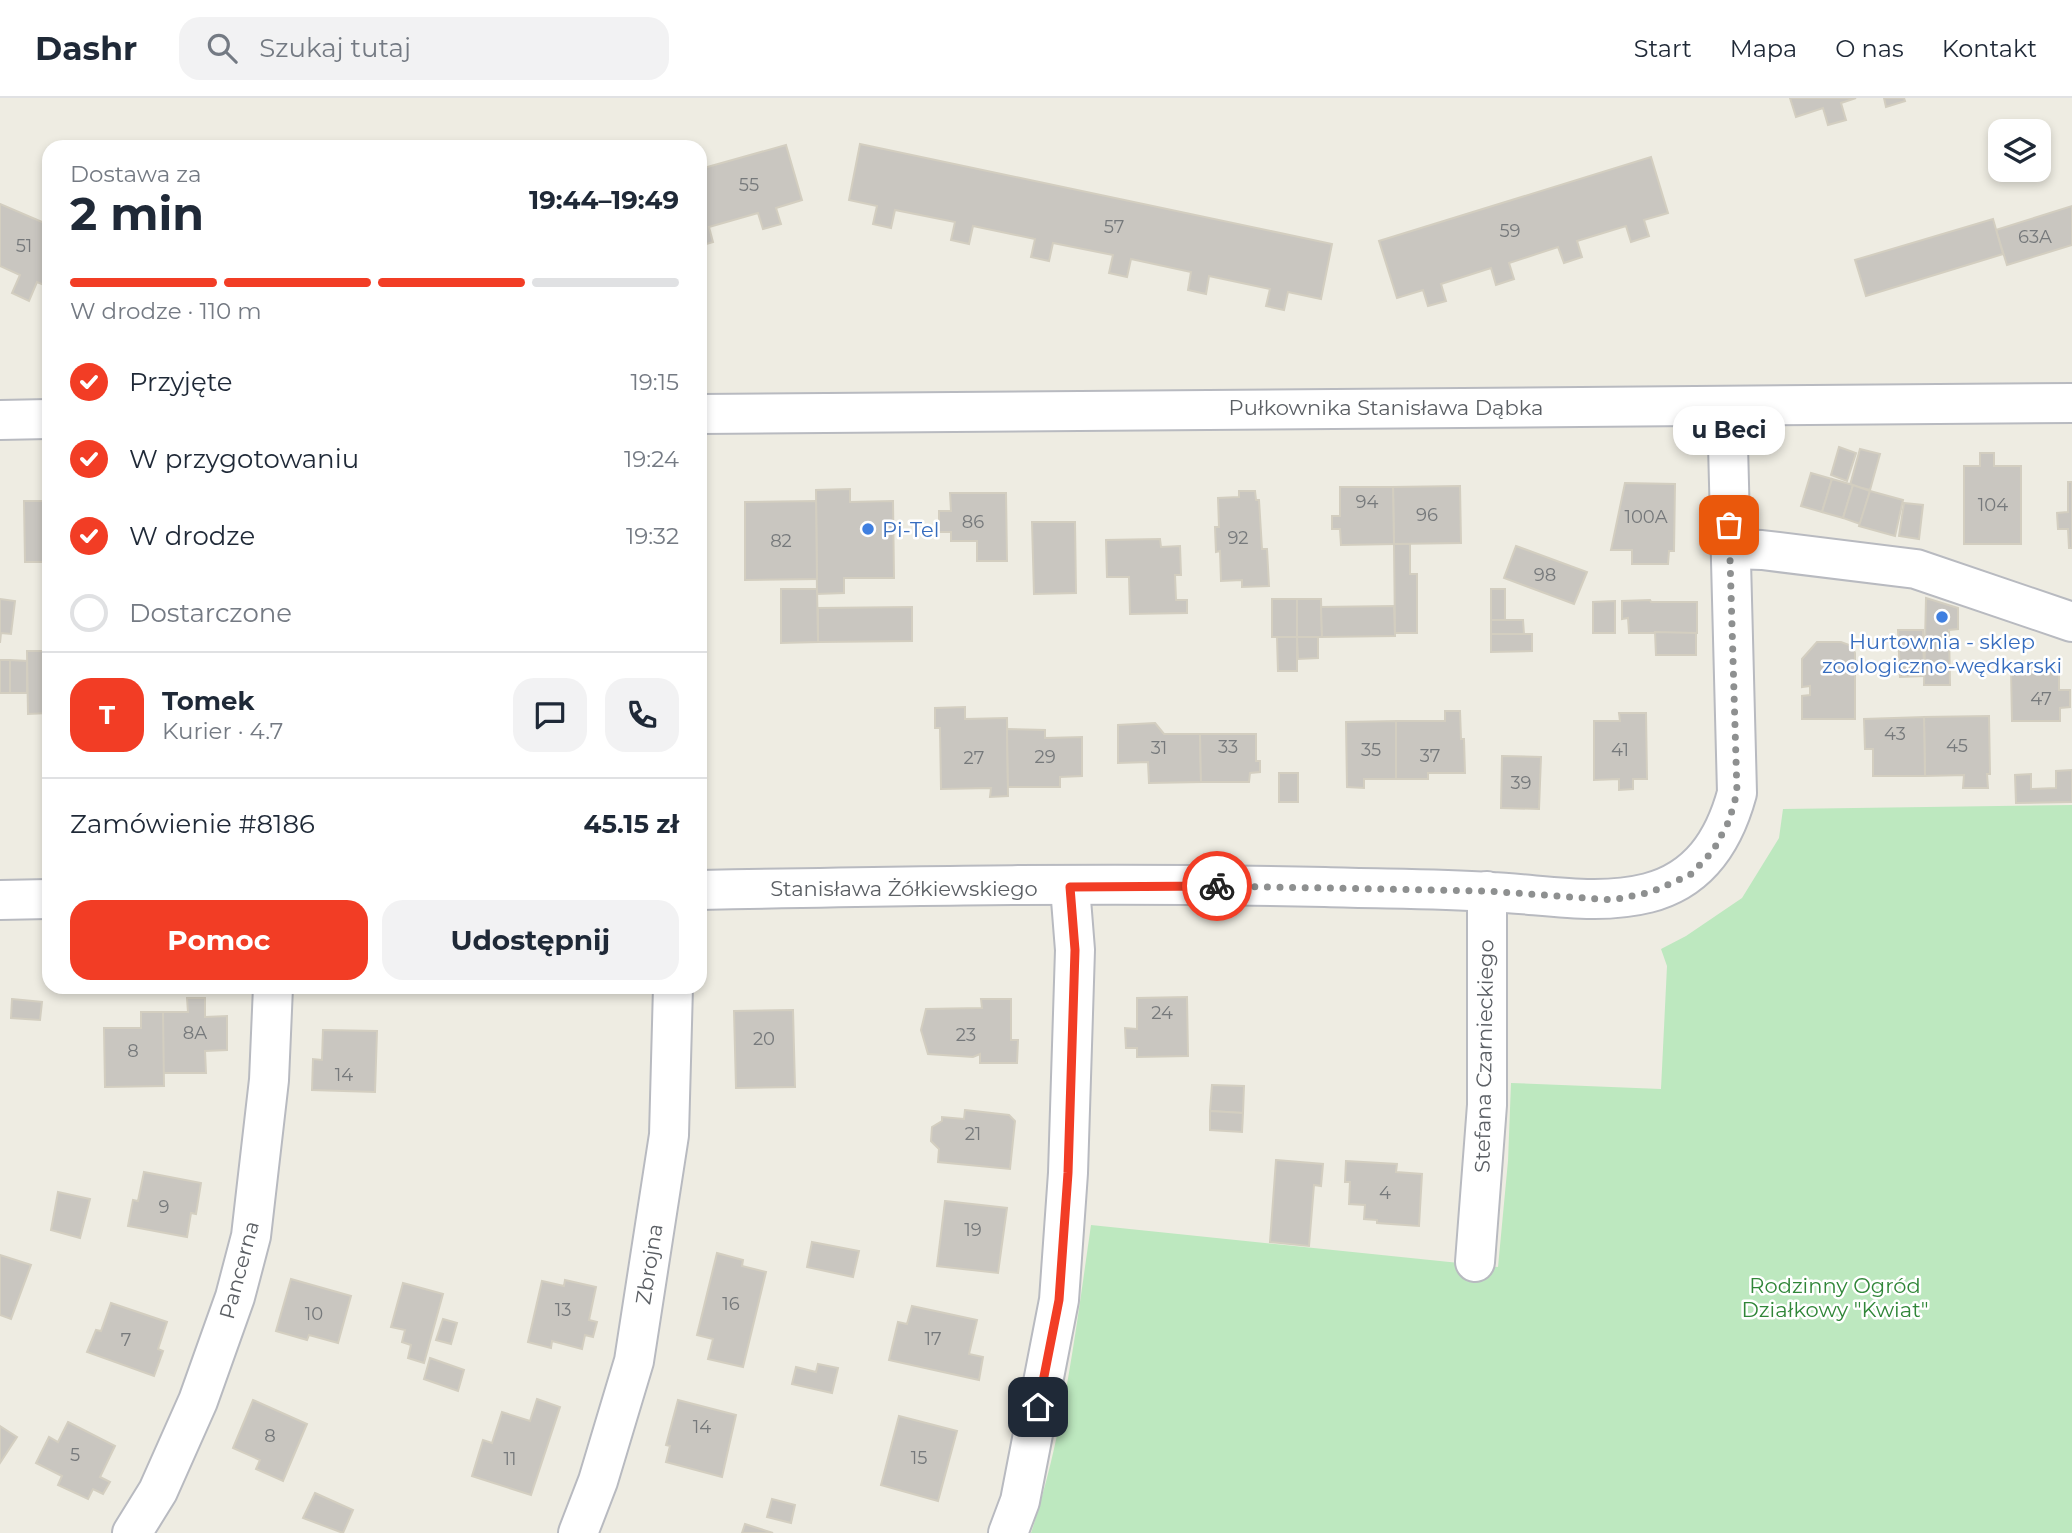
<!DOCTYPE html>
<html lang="pl">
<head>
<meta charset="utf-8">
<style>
	:root { --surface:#fff; --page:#f2f2f3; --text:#1f2937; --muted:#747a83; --line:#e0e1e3; --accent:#f23d25 }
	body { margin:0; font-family:Montserrat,sans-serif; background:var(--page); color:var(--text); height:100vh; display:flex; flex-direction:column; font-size:26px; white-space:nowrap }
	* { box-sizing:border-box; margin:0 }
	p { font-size:23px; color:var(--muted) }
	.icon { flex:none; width:38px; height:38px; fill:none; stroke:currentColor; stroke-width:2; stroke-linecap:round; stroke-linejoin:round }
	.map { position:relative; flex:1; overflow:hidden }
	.side { position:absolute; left:42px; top:42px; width:665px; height:854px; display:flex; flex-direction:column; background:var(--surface); border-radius:21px; box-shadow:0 4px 10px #0003 }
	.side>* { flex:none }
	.tools { position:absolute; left:1988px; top:21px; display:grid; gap:14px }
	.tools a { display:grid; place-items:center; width:63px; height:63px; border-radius:14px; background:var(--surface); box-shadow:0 4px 10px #0003; font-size:35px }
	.pin { position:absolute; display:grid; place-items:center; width:60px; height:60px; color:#fff; margin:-30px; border-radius:14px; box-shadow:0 4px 10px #0006 }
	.courier { position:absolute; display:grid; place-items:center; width:70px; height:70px; margin:-35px; border:5px solid #f23d25; border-radius:50%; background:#fff; color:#222; box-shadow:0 2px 9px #0007 }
	.bubble { position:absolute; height:49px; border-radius:21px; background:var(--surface); box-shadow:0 4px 10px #0003; font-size:23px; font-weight:700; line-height:49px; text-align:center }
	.head em { font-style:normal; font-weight:700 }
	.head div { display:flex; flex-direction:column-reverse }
	.head { display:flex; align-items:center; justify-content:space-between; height:119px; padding:0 28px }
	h1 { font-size:46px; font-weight:700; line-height:52px }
	.bar { display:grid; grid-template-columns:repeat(4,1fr); gap:10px 7px; align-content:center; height:84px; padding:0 28px }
	.bar i { height:9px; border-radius:5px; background:var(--line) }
	.bar .on { background:var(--accent) }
	.bar p { grid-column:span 4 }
	.line { display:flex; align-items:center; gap:18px; padding:0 28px; border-top:2px solid var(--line) }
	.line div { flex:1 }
	.round { display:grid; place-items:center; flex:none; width:74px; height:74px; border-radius:21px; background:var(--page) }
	ol { padding:0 28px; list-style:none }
	li { display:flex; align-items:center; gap:21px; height:77px }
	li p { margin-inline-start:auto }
	li .icon { padding:7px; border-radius:50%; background:var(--accent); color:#fff; stroke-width:4 }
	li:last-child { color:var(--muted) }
	li i { width:38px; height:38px; border:4px solid var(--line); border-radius:50% }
	.cta { display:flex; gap:14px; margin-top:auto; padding:14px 28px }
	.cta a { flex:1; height:80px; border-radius:21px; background:var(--accent); color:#fff; font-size:28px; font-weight:700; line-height:80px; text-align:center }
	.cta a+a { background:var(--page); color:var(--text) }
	header { display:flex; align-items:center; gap:42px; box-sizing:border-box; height:98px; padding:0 35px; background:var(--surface); border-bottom:2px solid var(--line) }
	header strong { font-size:33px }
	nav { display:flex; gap:38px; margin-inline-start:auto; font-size:24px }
	.search { width:490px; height:63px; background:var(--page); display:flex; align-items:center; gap:18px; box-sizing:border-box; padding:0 24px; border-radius:21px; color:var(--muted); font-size:26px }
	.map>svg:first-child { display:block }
</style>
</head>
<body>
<header>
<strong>Dashr</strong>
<div class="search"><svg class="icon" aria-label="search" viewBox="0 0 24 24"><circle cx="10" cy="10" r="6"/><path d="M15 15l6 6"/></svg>Szukaj tutaj</div>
<nav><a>Start</a><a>Mapa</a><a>O nas</a><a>Kontakt</a></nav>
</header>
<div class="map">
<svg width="2072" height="1435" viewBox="0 0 2072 1435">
	<rect width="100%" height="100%" fill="#eeece2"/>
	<path fill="#bde8bf" d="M2072 707V1435H1031C1064 1335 1076 1230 1091 1127L1498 1169 1508 1063 1511 985 1661 991 1667 868 1661 851 1686 838 1742 800 1779 740 1783 711Z"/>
	<g fill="#c9c6c0" stroke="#d3cec0" stroke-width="2">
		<path d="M1790 0H1856L1841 5 1846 22 1828 27 1823 10 1796 19Z"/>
		<path d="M1884 0H1904L1905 3 1886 9Z"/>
		<path d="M860 46 1332 146 1321 201 1288 194 1284 212 1266 208 1270 191 1209 178 1206 196 1188 192 1191 174 1131 161 1127 179 1109 175 1113 157 1053 145 1049 163 1031 159 1035 141 973 128 969 146 951 142 955 124 895 112 891 130 873 126 877 108 849 102Z"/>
		<path d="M786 47 802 102 776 110 781 126 763 131 758 115 709 129 713 144 700 148V71Z"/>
		<path d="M1651 59 1668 115 1644 122 1649 138 1631 144 1626 128 1577 143 1582 159 1564 165 1558 149 1509 165 1514 181 1496 187 1491 170 1441 186 1446 203 1428 208 1423 192 1397 200 1379 143Z"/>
		<path d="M0 106 49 127V189L37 184 29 203 12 195 20 177 0 168Z"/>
		<path d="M2072 108V147L2007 167 1996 132Z"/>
		<path d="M1993 121 2003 156 1866 198 1855 162Z"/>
		<path d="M1839 349 1856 355 1847 383 1831 377Z"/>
		<path d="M1860 351 1880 356 1870 392 1850 387Z"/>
		<path d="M1980 355H1994V368H2021V446H1964V368H1980Z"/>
		<path d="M1811 375 1832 381 1822 414 1801 408Z"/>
		<path d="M1832 381 1853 387 1843 420 1822 414Z"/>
		<path d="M2068 384H2072V450H2069L2068 431H2058L2057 415 2068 414Z"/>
		<path d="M1625 385 1675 386 1674 453H1669L1668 466H1632V452H1611Z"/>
		<path d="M1853 387 1870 393 1860 426 1843 420Z"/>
		<path d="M1460 388 1461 445 1394 446 1393 389Z"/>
		<path d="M1340 389H1393L1394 446 1341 447 1340 431H1332V418H1340Z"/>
		<path d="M850 391V404L893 403 894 480H844V495L817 496 816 392Z"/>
		<path d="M1239 393H1255L1256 402H1259L1262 451H1267L1269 488 1242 489V482L1221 483 1220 453 1216 454 1215 429H1219L1218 400 1239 399Z"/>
		<path d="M1870 393 1903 402 1895 438 1859 428Z"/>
		<path d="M950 395H1006L1007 463H977V443H951V434H939V413H951Z"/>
		<path d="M24 403H49V464H25Z"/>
		<path d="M816 403 817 481 745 482V404Z"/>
		<path d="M1904 405 1923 407 1919 441 1899 438Z"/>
		<path d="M1032 424H1075L1076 495 1034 496Z"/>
		<path d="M1160 441 1161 449 1180 448 1181 477H1175L1176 502H1187V515L1130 516 1129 479H1107L1106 442Z"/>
		<path d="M1394 446H1410V476H1417V535H1395Z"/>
		<path d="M1516 448 1587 474 1574 506 1504 480Z"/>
		<path d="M781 491H817L818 544 781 545Z"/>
		<rect x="1491" y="491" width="14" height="31"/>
		<path d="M1926 500 1958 510V531L1949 532 1950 587H1924Z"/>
		<path d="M0 501 15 503 11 536 1 535 0 545Z"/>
		<rect x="1272" y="501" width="25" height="38"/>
		<path d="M1297 501H1321L1322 539H1297Z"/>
		<path d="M1650 502 1651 504H1697V535H1629L1628 520 1622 521V503Z"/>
		<path d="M1615 503V535H1593V504Z"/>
		<path d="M1394 508 1395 538 1322 539 1321 509Z"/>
		<path d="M912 509V543L818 544V510Z"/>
		<path d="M1491 522H1523L1524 536H1491Z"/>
		<path d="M1898 532H1923L1924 578 1900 579Z"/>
		<path d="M1655 534 1696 535V557H1656Z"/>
		<path d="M1491 536H1532V553L1491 554Z"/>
		<path d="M1277 539H1297V573H1278Z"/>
		<path d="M1297 539H1318V560L1298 561Z"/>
		<path d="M1817 544H1841L1852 548 1855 555V621H1802V598L1810 597V588L1802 589V561Z"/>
		<path d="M27 553H49V615L28 616Z"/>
		<rect x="0" y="562" width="10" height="33"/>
		<path d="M10 562 27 563V595H10Z"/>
		<path d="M2059 571V592H2070V609L2060 610V623H2012L2011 572Z"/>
		<path d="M965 609V621L1007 620 1008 698 990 699 991 690 941 691 940 630H935V610Z"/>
		<path d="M1445 613H1460L1461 641H1464L1465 675H1428V681H1396V623H1445Z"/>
		<path d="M1619 615H1646L1647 681H1633V691L1619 692V681L1594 682V623H1620Z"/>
		<path d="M1989 618 1990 676H1987L1988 690H1963L1964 677 1925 678 1924 619Z"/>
		<path d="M1924 619 1925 678H1873V651H1865L1864 621Z"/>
		<path d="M1396 623V681H1364V690L1347 689 1346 624Z"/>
		<path d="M1155 625 1164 636H1200L1201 684 1149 685 1148 664 1118 665V627Z"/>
		<path d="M1007 631 1045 632V640L1082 639V678L1060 679V689H1008Z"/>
		<path d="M1200 636H1256V663H1260V674L1250 675 1249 684H1201Z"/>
		<path d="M1502 658 1541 659 1539 711 1501 710Z"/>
		<path d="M2072 672V704L2016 705 2015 677 2031 676V691L2056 690V673Z"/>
		<rect x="1279" y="675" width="19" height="29"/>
		<path d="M1187 899 1188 958 1137 959V950H1126L1125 930 1137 931V900Z"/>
		<path d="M187 900H205V919L227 918V952L205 953 206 975H163V914H188Z"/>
		<path d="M12 901 42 904 40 922 11 920Z"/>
		<path d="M981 901H1011V942H1018L1017 965H980V956L973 959 928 956 921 932 926 911 982 910Z"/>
		<path d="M793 912 795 989 736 990 734 913Z"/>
		<path d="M141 914H163L164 988 105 989 104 930H141Z"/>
		<path d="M323 932 377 933 375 994 312 992 313 961 322 962Z"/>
		<path d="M1212 987 1244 988 1243 1015 1210 1013Z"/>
		<path d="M965 1012 1009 1017 1015 1023 1010 1071 938 1064 939 1051 931 1043 932 1029 942 1023V1019L964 1021Z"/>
		<path d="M1210 1013 1243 1015 1242 1034 1210 1032Z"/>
		<path d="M1276 1062 1323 1066 1321 1088 1314 1087 1309 1148 1270 1144Z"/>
		<path d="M1346 1063 1397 1066 1396 1074 1422 1076 1419 1128 1377 1125V1122L1364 1121 1365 1107 1349 1106 1350 1084H1345Z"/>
		<path d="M144 1074 201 1085 196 1116 191 1115 187 1139 128 1128 133 1102 138 1103Z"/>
		<path d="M58 1094 90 1101 80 1140 51 1132Z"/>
		<path d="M945 1103 1007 1110 998 1175 937 1168Z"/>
		<path d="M812 1144 859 1153 853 1179 807 1169Z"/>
		<path d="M717 1155 743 1162 742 1168 766 1174 743 1269 708 1261 713 1241 697 1237Z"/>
		<path d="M0 1157 31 1167 11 1221 0 1217Z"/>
		<path d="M291 1181 351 1198 338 1245 309 1237 307 1242 276 1233Z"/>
		<path d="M565 1182 596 1189 589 1222 597 1224 593 1239 585 1237 582 1251 552 1243 551 1250 528 1244 542 1183 564 1188Z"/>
		<path d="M403 1185 443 1196 424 1265 408 1260 411 1247 402 1244 405 1232 391 1229Z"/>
		<path d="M111 1205 167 1224 158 1251 163 1253 154 1278 87 1254 96 1232 101 1233Z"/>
		<path d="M912 1208 977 1222 969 1256 983 1259 979 1282 889 1262 898 1224 907 1226Z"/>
		<path d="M443 1221 457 1225 451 1246 436 1242Z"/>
		<path d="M430 1260 464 1272 458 1293 424 1281Z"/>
		<path d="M818 1266 838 1270 832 1295 792 1286 796 1269 816 1274Z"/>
		<path d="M537 1301 560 1309 531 1397 472 1378 483 1342 492 1345 502 1314 530 1323Z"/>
		<path d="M253 1302 307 1326 283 1383 256 1371 260 1362 233 1350Z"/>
		<path d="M678 1302 736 1317 722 1379 666 1364 670 1348 666 1347Z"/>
		<path d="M899 1318 957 1333 938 1403 881 1387Z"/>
		<path d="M68 1324 115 1348 100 1379 110 1384 103 1396 93 1391 88 1401 58 1387 62 1378 36 1365 49 1339 58 1344Z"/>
		<path d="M0 1328 17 1339 0 1365Z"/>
		<path d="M315 1395 353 1412 343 1435 303 1420Z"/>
		<path d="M772 1401 795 1407 791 1425 767 1419Z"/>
		<path d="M745 1426 773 1435H742Z"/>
	</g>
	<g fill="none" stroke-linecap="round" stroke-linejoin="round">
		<defs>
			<g id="minor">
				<path d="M700 316 2072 305"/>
				<path d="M0 322 49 321"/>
				<path d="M1730 451 1762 452 1916 471 2072 524"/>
				<path d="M700 792C908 788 1117 784 1325 789 1380 791 1435 790 1490 794 1542 796 1597 808 1648 795 1699 782 1724 743 1737 695L1727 308"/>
				<path d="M0 802 49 801"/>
				<path d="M1475 1164 1487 1007V793"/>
				<path d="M132 1435 158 1393 198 1303 235 1199 251 1138 269 982 273 889"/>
				<path d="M578 1435 598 1383 634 1263 669 1037 673 889"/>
				<path d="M1008 1435 1020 1403 1059 1202 1068 1075 1075 852 1070 789"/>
			</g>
		</defs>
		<use href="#minor" stroke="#b8bac0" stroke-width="42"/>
		<use href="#minor" stroke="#fff" stroke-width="38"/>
	</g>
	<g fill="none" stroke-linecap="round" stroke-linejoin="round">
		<path stroke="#8e9090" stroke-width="7" stroke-dasharray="0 12.6" d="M1217 788 1487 793 1613 802 1651 794 1690 777 1713 753 1729 723 1737 695 1729 427"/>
		<path stroke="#f23d25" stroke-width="9" d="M1038 1309 1059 1202 1068 1075 1075 852 1070 789 1217 788"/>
	</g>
	<g fill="#3f7fe0" stroke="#fff" stroke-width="2.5">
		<circle cx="868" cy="431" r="7"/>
		<circle cx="1942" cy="519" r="7"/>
	</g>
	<g text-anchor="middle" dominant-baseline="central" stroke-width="5" stroke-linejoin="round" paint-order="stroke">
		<g font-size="18" fill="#76797b">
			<text x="749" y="87">55</text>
			<text x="1114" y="129">57</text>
			<text x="1510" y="133">59</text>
			<text x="2035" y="139">63A</text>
			<text x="24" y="148">51</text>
			<text x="1367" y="404">94</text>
			<text x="1993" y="407">104</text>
			<text x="1427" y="417">96</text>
			<text x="1646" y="419">100A</text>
			<text x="973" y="424">86</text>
			<text x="1238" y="440">92</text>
			<text x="781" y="443">82</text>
			<text x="1545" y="477">98</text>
			<text x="2041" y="601">47</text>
			<text x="1895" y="636">43</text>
			<text x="1957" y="648">45</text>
			<text x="1228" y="649">33</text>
			<text x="1159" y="650">31</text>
			<text x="1371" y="652">35</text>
			<text x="1620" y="652">41</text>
			<text x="1430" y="658">37</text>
			<text x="1045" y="659">29</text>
			<text x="974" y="660">27</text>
			<text x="1521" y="685">39</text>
			<text x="1162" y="915">24</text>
			<text x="195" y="935">8A</text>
			<text x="966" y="937">23</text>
			<text x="764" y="941">20</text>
			<text x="133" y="953">8</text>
			<text x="344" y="977">14</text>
			<text x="973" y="1036">21</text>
			<text x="1385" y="1095">4</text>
			<text x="164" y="1109">9</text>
			<text x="973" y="1132">19</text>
			<text x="731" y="1206">16</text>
			<text x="563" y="1212">13</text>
			<text x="314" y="1216">10</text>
			<text x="933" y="1241">17</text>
			<text x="126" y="1242">7</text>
			<text x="702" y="1329">14</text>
			<text x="270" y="1338">8</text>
			<text x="75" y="1357">5</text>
			<text x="919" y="1360">15</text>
			<text x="510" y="1361">11</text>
		</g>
		<g font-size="21" fill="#5b5f64" stroke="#fff">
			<text x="1386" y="309">Pułkownika Stanisława Dąbka</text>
			<text x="904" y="790">Stanisława Żółkiewskiego</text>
			<text transform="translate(1484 958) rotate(-89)">Stefana Czarnieckiego</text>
			<text transform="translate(649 1166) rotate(-81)">Zbrojna</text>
			<text transform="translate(239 1172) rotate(-75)">Pancerna</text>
		</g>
		<g font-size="21" fill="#366cbe" stroke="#fff" text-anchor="start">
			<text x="882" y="431">Pi-Tel</text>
			<text x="1942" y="543" text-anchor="middle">Hurtownia - sklep<tspan x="1942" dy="24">zoologiczno-wędkarski</tspan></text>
		</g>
		<g font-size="21" fill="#308638" stroke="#fff">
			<text x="1835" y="1187">Rodzinny Ogród<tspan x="1835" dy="24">Działkowy "Kwiat"</tspan></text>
		</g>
	</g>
</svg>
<div class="tools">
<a><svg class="icon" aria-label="layers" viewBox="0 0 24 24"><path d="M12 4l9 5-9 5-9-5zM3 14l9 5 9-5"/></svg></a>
</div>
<div class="pin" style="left:1729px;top:427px;background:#ea580c"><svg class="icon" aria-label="bag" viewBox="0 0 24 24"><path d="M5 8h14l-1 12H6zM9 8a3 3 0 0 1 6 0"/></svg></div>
<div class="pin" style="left:1038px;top:1309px;background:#1f2937"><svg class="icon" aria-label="home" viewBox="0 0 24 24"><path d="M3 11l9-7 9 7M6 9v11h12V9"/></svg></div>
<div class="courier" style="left:1217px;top:788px"><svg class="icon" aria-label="bike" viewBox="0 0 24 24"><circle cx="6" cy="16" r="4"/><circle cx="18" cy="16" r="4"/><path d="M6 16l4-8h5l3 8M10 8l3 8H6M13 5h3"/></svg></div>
<div class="bubble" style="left:1673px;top:308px;width:112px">u Beci</div>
<section class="side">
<div class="head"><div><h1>2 min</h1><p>Dostawa za</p></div><em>19:44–19:49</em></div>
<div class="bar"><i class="on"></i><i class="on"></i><i class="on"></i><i></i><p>W drodze · 110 m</p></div>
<ol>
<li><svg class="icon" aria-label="check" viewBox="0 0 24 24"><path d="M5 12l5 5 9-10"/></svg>Przyjęte<p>19:15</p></li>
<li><svg class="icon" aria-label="check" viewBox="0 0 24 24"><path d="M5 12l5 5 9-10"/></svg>W przygotowaniu<p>19:24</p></li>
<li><svg class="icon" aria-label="check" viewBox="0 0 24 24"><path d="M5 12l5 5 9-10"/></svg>W drodze<p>19:32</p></li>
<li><i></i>Dostarczone</li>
</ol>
<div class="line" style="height:126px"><b class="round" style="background:var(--accent);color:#fff">T</b><div><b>Tomek</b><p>Kurier · 4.7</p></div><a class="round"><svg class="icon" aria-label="chat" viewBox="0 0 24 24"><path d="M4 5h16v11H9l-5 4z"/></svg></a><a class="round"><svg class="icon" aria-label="phone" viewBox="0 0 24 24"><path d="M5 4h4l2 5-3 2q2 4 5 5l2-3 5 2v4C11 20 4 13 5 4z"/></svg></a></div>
<div class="line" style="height:91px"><div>Zamówienie #8186</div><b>45.15 zł</b></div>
<div class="cta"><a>Pomoc</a><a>Udostępnij</a></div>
</section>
</div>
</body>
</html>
